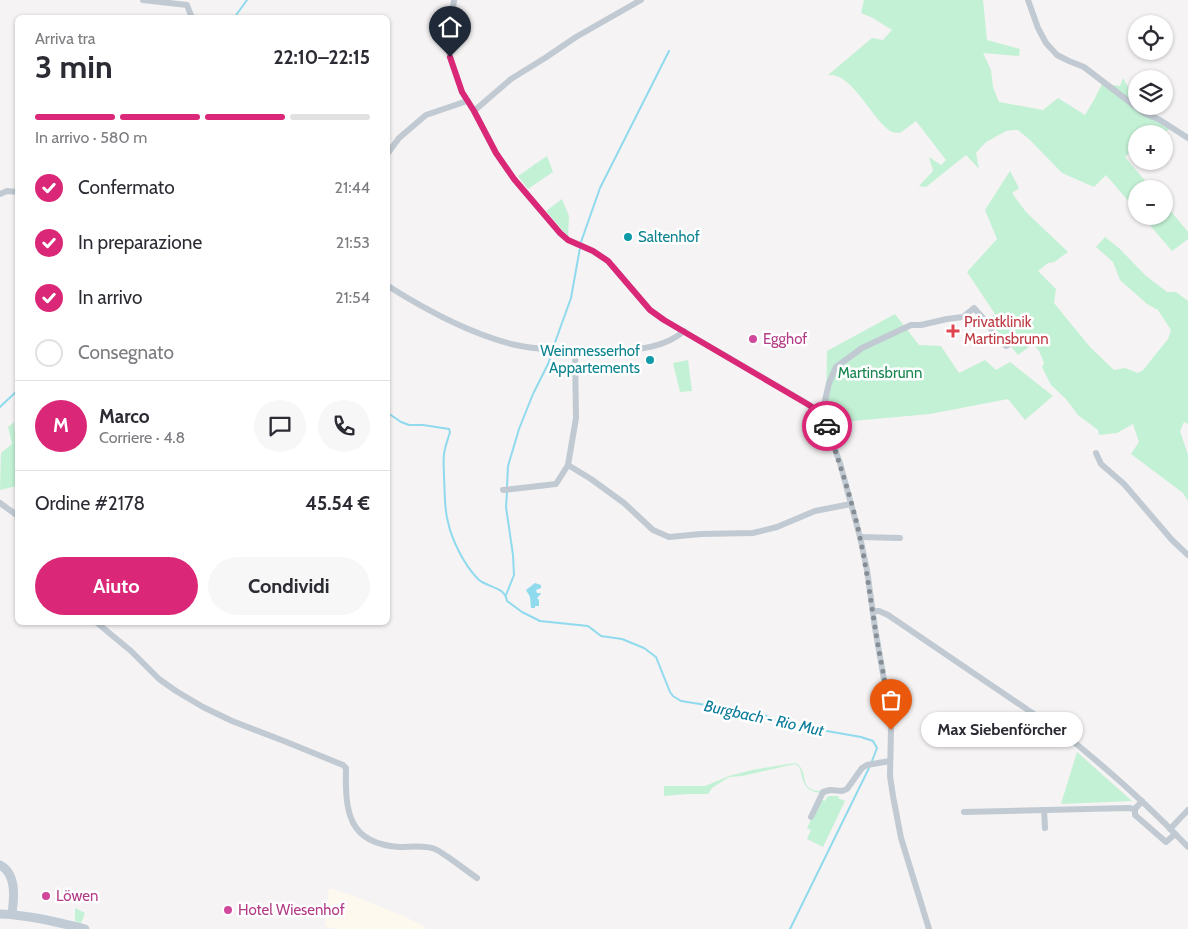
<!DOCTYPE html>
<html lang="it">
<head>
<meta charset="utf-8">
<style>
	:root { --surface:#fff; --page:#f7f7f7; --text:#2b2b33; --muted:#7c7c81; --line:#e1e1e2; --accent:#db2777 }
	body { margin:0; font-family:Cabin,sans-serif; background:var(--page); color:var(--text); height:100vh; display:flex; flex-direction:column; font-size:19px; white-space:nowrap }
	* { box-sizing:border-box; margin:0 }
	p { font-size:16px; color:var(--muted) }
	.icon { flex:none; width:28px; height:28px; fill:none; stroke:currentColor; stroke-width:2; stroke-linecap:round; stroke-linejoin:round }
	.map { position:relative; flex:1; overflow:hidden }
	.drawer { position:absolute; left:15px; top:15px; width:375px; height:610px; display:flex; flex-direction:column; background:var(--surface); border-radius:8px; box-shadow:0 1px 4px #0004 }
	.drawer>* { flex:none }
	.controls { position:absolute; left:1128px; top:15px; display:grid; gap:10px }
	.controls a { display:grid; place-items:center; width:45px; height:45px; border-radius:50%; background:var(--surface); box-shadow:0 1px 4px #0004; font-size:25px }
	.pin { position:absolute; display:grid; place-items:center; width:42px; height:42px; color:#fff; margin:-51px -21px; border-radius:50% 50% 50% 0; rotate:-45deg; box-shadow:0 0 5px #0007 }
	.pin .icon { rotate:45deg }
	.courier { position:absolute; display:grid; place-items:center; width:50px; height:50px; margin:-25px; border:4px solid #db2777; border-radius:50%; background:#fff; color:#222; box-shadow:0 1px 6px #0007 }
	.bubble { position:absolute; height:35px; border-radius:18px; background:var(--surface); box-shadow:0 1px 4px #0004; font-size:16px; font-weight:700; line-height:35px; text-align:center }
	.overview em { font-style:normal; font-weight:700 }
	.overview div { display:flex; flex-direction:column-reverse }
	.overview { display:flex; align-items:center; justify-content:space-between; height:85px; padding:0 20px }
	h1 { font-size:32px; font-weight:700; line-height:38px }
	.bar { display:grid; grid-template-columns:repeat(4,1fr); gap:8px 5px; align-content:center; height:60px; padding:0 20px }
	.bar i { height:6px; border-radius:4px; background:var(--line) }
	.bar .active { background:var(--accent) }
	.bar p { grid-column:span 4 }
	.line { display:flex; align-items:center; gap:12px; padding:0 20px; border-top:1px solid var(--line) }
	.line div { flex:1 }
	.round { display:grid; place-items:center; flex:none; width:52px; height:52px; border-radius:26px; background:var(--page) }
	ol { padding:0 20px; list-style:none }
	li { display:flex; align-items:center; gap:15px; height:55px }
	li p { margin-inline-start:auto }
	li .icon { padding:5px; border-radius:50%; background:var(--accent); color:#fff; stroke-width:4 }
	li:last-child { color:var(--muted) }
	li i { width:28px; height:28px; border:2px solid var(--line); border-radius:50% }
	.cta { display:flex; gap:10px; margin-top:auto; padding:10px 20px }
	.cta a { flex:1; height:58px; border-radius:30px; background:var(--accent); color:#fff; font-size:20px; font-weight:700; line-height:58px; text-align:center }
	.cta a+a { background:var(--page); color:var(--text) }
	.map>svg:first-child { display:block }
</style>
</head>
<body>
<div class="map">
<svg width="1188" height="929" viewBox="0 0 1188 929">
	<rect width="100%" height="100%" fill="#f5f3f3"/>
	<path fill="#fdf9ef" d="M329 888 351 895 381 907 408 918 428 929H336L325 926Z"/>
	<g fill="#c3f1d5">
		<path d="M864 0H983L987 40 1020 49 1019 56 983 53 991 70 993 87 999 102 1043 110 1058 98 1085 115 1095 98 1103 82 1106 84 1120 86 1123 78 1136 102V106L1171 127 1164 134H1136V147L1125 157 1152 189H1136V210L1106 175 1094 187 1062 173 1030 140 1018 130H1013L1006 131 986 142 976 153 979 169 966 155 926 187 919 186 933 171 929 157 941 165 946 160 916 121 900 133C897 132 894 133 892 132 886 129 881 123 877 118 865 104 848 73 828 75L872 38 883 40 892 30 873 18 861 13Z"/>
		<path d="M547 156 553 172 528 189 518 176Z"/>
		<path d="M1010 171 1019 188 1012 193 1026 212 1068 252 1054 262 1048 263 1038 271 1056 289 1054 303 1090 347 1114 370 1125 368 1138 373 1143 370 1168 339 1171 330 1158 310 1147 304 1120 280 1113 262 1096 247 1105 237 1120 249 1145 275 1167 292H1176L1188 301V424L1184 422 1180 431 1188 455V501L1183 493 1131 454 1139 442 1133 424 1117 433 1099 435 1098 430 1078 415 1066 399 1051 385 1042 367 1044 363 1039 351 1033 344 1018 355 988 320 995 314 967 272 997 239 985 210Z"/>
		<path d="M562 199 569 216 568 237 546 211Z"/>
		<path d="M1164 203 1188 232V239L1172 251 1142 216H1164Z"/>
		<path d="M895 314 919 345 941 346 959 373 985 360 996 370 1010 362 1053 396 1025 420 1008 399 930 414 830 423 826 416 827 351Z"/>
		<path d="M688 360 692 391 680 392 673 363Z"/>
		<path d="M14 422 17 463V486L0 490 1 453 12 444 8 427Z"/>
		<path d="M1077 752 1132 801 1061 804Z"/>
		<path d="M795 763C811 770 796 791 821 791V793C804 791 803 782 800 768L795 764 742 776 729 777 712 788 708 794H688L664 796V786H705L729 776 752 770Z"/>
		<path d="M830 796H839L838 798 845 801 823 847 807 839 811 830 807 828 821 799 825 801 827 797Z"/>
		<path d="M75 908 85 913 81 923 75 921Z"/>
	</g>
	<path fill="#90daee" d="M535 583 541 585V588L536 590 537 593H540L541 594 537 598 539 600V606H535V608H531L530 597 526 590Z"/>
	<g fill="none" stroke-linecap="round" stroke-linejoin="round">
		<g stroke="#90daee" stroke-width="2">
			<path d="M234 18 247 0"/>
			<path d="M553 348 571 298 581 242 600 188 669 51"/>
			<path d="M0 407 18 390"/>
			<path d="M388 413 401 422 409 425H423L449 429 450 432C448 439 445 446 444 454 443 462 444 469 444 477 445 492 444 508 448 522 452 541 465 566 478 579 487 588 505 586 507 601L522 612 540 621 588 626 601 636 622 639 644 648 656 657 670 692 673 696 681 701 762 714 781 723 861 737 873 741 877 748 872 761"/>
			<path d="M507 487 508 466 519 429 533 394 548 364 552 353"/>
			<path d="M506 595 514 575 513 555 506 507 507 492"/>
			<path d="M790 929 869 768"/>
		</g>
		<g stroke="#c1cad2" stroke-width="6">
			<path d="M143 0 187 5 192 18"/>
			<path d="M454 0 449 44 450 57 462 92 474 111 496 153 514 179 560 233 568 240 593 251 608 261 650 310 664 320 803 401 822 414"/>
			<path d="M1028 0 1038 28 1046 43 1057 55 1069 61 1084 67 1144 113 1160 120 1188 138"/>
			<path d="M474 111 511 79 545 58 576 37 641 0"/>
			<path d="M388 153 399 138 426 115 467 101"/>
			<path d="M0 194 7 191 18 192"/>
			<path d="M388 286C426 310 472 335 516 345 532 349 549 349 566 351 569 351 573 352 577 352 590 353 602 351 615 351 638 350 666 347 684 331"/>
			<path d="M822 414 840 463 860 537 867 570 875 628 890 714 891 729 890 776 893 796 901 838 929 929"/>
			<path d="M822 414 829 383 836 367 862 348 911 325H921L947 319 963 317 974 308 991 327 992 335 1006 346 1008 345"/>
			<path d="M1096 453 1101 464 1124 484 1172 540 1188 555"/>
			<path d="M568 465 576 418 575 353"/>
			<path d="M503 490 556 484 568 465 591 479 624 503 653 530 669 537 701 534 753 533 777 527 815 511 851 504"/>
			<path d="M0 503 18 516"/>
			<path d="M860 537 900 538"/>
			<path d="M873 611H879L888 615 1069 738C1111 772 1151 808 1188 847"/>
			<path d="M96 622 131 651 159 679 176 691 203 707 232 721 284 741 343 765 346 768C345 812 348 844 400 847 411 847 425 845 435 849 440 851 444 855 448 857 458 864 467 871 477 878"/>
			<path d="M1135 809V815L1166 842 1175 834"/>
			<path d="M1044 810 1045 828"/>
			<path d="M964 812 1128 808 1135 809 1142 801"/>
			<path d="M811 817 823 792 830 790 842 791 847 789 862 768 867 765 890 761"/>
			<path d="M1170 829 1188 810"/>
		</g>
		<g stroke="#c1cbd6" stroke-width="9">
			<path d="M0 865C17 874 14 898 12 914"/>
			<path d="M0 914C29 915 57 922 85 929"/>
		</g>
	</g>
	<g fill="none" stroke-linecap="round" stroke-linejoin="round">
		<path stroke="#868d94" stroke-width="5" stroke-dasharray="0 9" d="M827 426C839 462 851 497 859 533 866 564 870 596 875 627 880 661 889 695 891 730"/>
		<path stroke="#db2777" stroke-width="6" d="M450 57 462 92 474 111 496 153 514 179 560 233 568 240 593 251 608 261 650 310 664 320 809 405 822 414 827 426"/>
	</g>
	<g fill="#0f9aa8" stroke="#fff" stroke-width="2">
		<circle cx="628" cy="237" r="5"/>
		<circle cx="650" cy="360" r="5"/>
	</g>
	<path fill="#e0444e" stroke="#fff" stroke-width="2" d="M950.5 323.5h5v5h5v5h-5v5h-5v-5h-5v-5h5z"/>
	<g fill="#d1479c" stroke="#fff" stroke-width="2">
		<circle cx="753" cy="339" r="5"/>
		<circle cx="46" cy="896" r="5"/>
		<circle cx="228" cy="910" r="5"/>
	</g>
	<g text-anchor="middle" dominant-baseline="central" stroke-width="5" stroke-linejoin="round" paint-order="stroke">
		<g font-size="15" fill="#0d838f" stroke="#fff" text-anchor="start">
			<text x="638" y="237">Saltenhof</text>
			<text x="640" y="351" text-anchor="end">Weinmesserhof<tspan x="640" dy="17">Appartements</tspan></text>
		</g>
		<g font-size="15" fill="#be3a42" stroke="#fff" text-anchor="start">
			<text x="964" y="322">Privatklinik<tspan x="964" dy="17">Martinsbrunn</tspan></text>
		</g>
		<g font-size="15" fill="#b23c85" stroke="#fff" text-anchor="start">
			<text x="763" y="339">Egghof</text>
			<text x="56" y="896">Löwen</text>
			<text x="238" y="910">Hotel Wiesenhof</text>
		</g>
		<g font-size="15" fill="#17864f" stroke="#fff">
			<text x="880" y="373">Martinsbrunn</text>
		</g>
		<g font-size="16" font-style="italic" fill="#0c7c9b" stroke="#fff">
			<text transform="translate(764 718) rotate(12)">Burgbach - Rio Mut</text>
		</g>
	</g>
</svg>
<div class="controls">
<a><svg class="icon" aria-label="locate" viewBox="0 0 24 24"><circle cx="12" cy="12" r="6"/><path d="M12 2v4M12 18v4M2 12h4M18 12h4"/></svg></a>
<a><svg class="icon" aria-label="layers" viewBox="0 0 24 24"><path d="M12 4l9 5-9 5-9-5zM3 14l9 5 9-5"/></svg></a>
<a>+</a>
<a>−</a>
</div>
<div class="pin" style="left:891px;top:730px;background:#ea580c"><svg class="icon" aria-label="bag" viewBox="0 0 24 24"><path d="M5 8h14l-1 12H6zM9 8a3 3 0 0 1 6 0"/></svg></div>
<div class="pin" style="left:450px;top:57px;background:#1f2937"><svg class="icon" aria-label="home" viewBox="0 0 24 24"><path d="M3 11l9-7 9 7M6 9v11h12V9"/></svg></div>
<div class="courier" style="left:827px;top:426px"><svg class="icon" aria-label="car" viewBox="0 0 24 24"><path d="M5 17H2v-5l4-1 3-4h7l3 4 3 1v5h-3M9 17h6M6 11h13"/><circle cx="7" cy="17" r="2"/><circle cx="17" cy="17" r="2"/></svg></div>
<div class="bubble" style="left:921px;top:712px;width:162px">Max Siebenförcher</div>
<section class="drawer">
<div class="overview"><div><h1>3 min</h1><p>Arriva tra</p></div><em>22:10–22:15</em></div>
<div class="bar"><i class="active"></i><i class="active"></i><i class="active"></i><i></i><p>In arrivo · 580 m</p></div>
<ol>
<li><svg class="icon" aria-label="check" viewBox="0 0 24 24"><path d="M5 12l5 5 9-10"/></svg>Confermato<p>21:44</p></li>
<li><svg class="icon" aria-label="check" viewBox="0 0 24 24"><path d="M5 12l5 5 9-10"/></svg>In preparazione<p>21:53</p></li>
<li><svg class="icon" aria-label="check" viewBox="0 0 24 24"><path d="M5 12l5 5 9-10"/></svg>In arrivo<p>21:54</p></li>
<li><i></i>Consegnato</li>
</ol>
<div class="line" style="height:90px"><b class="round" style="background:var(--accent);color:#fff">M</b><div><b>Marco</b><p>Corriere · 4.8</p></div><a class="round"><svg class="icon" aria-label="chat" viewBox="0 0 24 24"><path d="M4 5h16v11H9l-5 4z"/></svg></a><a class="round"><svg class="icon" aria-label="phone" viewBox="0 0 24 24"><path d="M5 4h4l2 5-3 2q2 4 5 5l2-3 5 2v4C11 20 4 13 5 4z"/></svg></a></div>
<div class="line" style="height:65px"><div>Ordine #2178</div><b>45.54 €</b></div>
<div class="cta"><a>Aiuto</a><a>Condividi</a></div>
</section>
</div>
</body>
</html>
